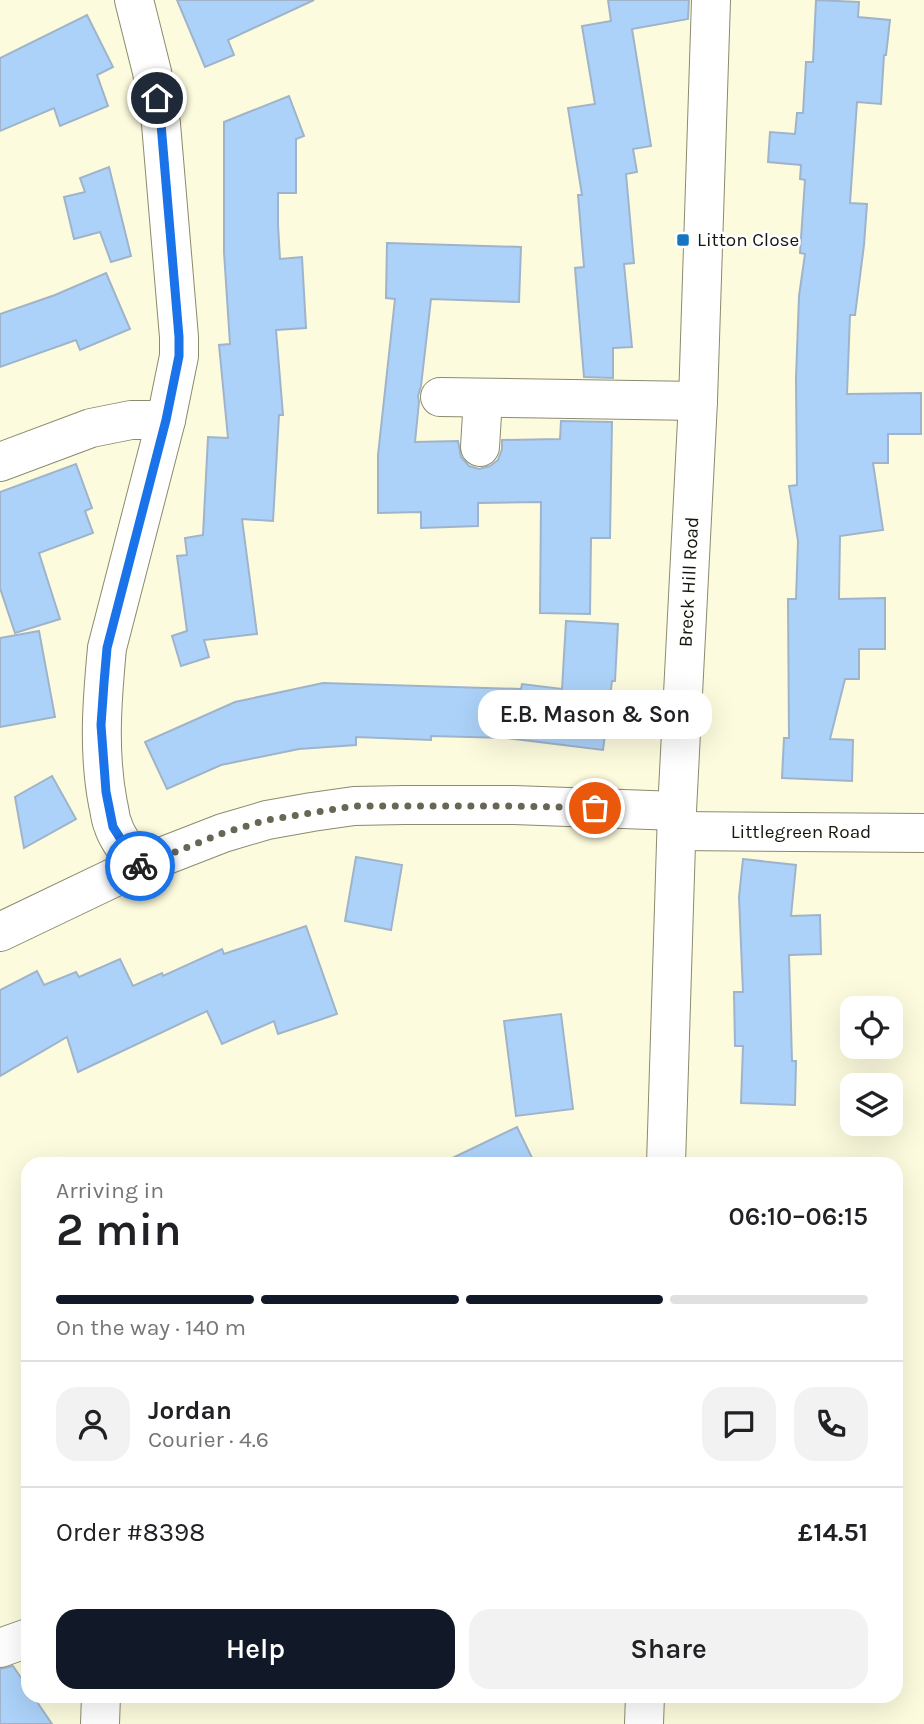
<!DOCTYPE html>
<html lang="en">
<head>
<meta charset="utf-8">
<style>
	:root { --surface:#fff; --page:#f2f2f2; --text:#202124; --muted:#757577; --line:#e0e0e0; --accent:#111827 }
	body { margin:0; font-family:Karla,sans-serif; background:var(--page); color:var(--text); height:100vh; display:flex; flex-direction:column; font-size:26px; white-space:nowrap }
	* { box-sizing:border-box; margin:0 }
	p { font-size:23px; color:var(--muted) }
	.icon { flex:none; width:38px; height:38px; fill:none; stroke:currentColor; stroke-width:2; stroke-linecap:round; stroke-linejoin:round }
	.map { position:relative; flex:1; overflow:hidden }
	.drawer { position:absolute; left:21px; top:1157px; width:882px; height:546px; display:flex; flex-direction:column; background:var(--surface); border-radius:21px; box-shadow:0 7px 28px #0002 }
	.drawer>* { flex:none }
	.fabs { position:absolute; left:840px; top:996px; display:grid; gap:14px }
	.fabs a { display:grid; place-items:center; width:63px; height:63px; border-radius:14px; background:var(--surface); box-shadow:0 7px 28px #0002; font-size:35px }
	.pin { position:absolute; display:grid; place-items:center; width:60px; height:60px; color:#fff; margin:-30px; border:4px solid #fff; border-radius:50%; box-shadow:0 2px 7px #0007 }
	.courier { position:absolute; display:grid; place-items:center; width:70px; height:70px; margin:-35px; border:5px solid #1a73e8; border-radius:50%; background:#fff; color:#222; box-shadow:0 2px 9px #0007 }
	.bubble { position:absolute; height:49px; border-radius:21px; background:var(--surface); box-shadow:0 7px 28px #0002; font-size:23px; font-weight:600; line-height:49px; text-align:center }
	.head em { font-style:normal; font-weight:600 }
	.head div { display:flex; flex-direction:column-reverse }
	.head { display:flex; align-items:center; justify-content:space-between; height:119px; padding:0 35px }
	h1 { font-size:46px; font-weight:600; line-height:52px }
	.bar { display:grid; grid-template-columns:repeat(4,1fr); gap:10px 7px; align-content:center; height:84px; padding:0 35px }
	.bar i { height:9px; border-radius:5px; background:var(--line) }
	.bar .active { background:var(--accent) }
	.bar p { grid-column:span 4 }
	.line { display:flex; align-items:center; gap:18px; padding:0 35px; border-top:2px solid var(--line) }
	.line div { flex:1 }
	.round { display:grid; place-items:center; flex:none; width:74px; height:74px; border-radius:21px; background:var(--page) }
	.action { display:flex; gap:14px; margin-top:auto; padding:14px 35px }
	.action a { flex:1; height:80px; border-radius:21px; background:var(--accent); color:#fff; font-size:28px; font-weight:600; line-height:80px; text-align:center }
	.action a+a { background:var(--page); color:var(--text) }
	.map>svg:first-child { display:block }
</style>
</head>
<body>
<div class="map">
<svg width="924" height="1724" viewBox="0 0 924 1724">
	<rect width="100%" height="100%" fill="#fdfbdd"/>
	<g fill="#acd2f9" stroke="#9fb4ca" stroke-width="2">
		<path d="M177 0H314L228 40 234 55 205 67Z"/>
		<path d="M608 0H689L688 19 632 29 651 146 633 149 637 172 626 174 634 263 624 264 632 347 613 348V378L584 377 575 268 584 267 578 195H582L568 108 595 104 582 26 611 21Z"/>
		<path d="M816 0 859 2 858 17 890 20 886 55H884L881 104 857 102 850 203 867 204 864 245 855 315H850L847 394 921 393V434H888V463H873L883 530 840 536 839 599 885 598V649H859V679H845L830 739 853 740 852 781 782 778 784 738H789L788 599H796L798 541 789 486 797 485 796 379 799 296 805 254 800 253 805 180 800 179 801 165 768 162 770 132 795 134 797 113H803L806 62H813Z"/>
		<path d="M87 15 113 67 97 75 108 106 60 126 54 108 0 131V58Z"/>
		<path d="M289 96 304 136 296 139V193H278V225L280 259 302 257 306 328 276 330 283 415H279L273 521 242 519 257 634 204 640 209 657 181 666 172 636 187 631 177 556 187 555 185 538 203 535 208 437 228 438 219 345 230 344 224 252V122Z"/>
		<path d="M109 167 131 256 111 262 100 232 74 239 64 197 85 192 80 178Z"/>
		<path d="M387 243 521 247 519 302 431 299 421 386 418 396 419 402 415 442 458 441 461 457 469 466 479 469 490 466 498 460 502 449V440L560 439 561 421 612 422 610 538H591L590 614 540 613 541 502 478 503V526L421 528V512L378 513V455L395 299 386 298Z"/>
		<path d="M106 273 130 329 80 350 76 340 0 367V314L55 295Z"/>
		<path d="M76 464 92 508 85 511 93 533 39 553 60 619 15 633 0 588V492Z"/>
		<path d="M566 621 618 624 615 681H612L603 750 507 738 431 736V740L356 737V745L299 749 221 765 167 789 145 742 235 702 323 683 521 689 522 684 562 689Z"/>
		<path d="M39 631 55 717 0 727V638Z"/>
		<path d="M52 776 76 819 24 848 15 797Z"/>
		<path d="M356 857 402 865 391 930 345 921Z"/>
		<path d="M743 859 796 865 791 916 820 915 821 954 789 955 792 1061H796L795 1105 741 1103 743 1046H735L734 992H743L739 897Z"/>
		<path d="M306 926 337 1014 278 1034 274 1021 222 1044 207 1011 78 1072 67 1037 0 1076V990L37 971 44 985 76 972 79 977 120 959 133 986 162 973 163 976 222 949 224 954Z"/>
		<path d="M561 1014 573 1109 516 1116 504 1021Z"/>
		<path d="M517 1127 535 1164H440Z"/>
		<path d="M13 1666 28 1688V1696H33L52 1724H0V1669Z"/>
	</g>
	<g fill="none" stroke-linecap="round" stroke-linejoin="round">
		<defs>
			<g id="street">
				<path d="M134 0 152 72 161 124 179 337V356L166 420 107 648C102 701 98 752 108 804 110 811 110 819 113 825 117 839 130 854 138 866"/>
				<path d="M440 397 698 401"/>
				<path d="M480 447 483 398"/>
				<path d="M0 462 91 428 131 420H166"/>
				<path d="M678 831 924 833"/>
				<path d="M0 932 138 866 223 833 267 820 312 812 354 806 404 805H514L677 811"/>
				<path d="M0 1648 28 1638"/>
				<path d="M100 1724 101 1696"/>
			</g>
			<g id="secondary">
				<path d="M666 1164 677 811 698 401 711 0"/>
				<path d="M644 1724 645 1696"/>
			</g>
		</defs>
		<use href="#street" stroke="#8c8a6f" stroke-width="40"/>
		<use href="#secondary" stroke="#8c8a6f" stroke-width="40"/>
		<use href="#street" stroke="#fff" stroke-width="38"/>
		<use href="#secondary" stroke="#fff" stroke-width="38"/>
	</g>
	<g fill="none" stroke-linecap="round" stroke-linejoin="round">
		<path stroke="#686655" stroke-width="7" stroke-dasharray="0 12.6" d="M140 866 223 833 267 820 354 806H514L595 808"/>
		<path stroke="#1a73e8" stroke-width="9" d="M140 866H138L113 827 106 792 101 725 104 683 107 648 166 420 179 356V337L161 124 157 98"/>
	</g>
	<rect fill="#1776c2" stroke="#fff" stroke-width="2.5" x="676" y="233" width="14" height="14" rx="3.5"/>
	<g text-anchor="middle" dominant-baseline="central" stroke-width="5" stroke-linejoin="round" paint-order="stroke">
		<g font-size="19" fill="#17160c" stroke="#fff" text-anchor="start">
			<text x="697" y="240">Litton Close</text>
		</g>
		<g font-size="19" fill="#17160c" stroke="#fff">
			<text transform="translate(689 582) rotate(-87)">Breck Hill Road</text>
			<text x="801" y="832">Littlegreen Road</text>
		</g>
	</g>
</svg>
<div class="fabs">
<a><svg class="icon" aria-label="locate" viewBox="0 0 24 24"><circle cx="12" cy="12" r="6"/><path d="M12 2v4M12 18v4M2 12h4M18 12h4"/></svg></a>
<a><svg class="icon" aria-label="layers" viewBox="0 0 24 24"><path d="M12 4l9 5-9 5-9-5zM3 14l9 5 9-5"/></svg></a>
</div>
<div class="pin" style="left:595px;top:808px;background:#ea580c"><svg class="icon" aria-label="bag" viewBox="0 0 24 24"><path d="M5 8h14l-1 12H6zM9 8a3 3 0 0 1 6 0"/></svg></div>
<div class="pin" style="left:157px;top:98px;background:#1f2937"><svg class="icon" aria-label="home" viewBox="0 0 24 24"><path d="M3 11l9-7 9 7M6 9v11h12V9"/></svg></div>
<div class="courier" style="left:140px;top:866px"><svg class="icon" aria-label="bike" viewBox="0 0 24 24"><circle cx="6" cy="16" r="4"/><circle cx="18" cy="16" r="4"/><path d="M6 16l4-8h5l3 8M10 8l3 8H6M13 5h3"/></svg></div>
<div class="bubble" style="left:478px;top:690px;width:234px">E.B. Mason &amp; Son</div>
<section class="drawer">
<div class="head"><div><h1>2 min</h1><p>Arriving in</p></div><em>06:10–06:15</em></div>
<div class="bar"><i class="active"></i><i class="active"></i><i class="active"></i><i></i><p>On the way · 140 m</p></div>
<div class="line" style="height:126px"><a class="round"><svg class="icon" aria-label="person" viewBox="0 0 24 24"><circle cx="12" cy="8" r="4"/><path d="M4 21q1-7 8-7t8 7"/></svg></a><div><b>Jordan</b><p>Courier · 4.6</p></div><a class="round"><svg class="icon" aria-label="chat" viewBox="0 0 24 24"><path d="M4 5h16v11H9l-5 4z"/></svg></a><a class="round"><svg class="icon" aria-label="phone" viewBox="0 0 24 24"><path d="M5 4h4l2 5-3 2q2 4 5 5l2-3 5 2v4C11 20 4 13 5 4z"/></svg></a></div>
<div class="line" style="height:91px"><div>Order #8398</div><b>£14.51</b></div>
<div class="action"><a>Help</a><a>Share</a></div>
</section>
</div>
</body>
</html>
